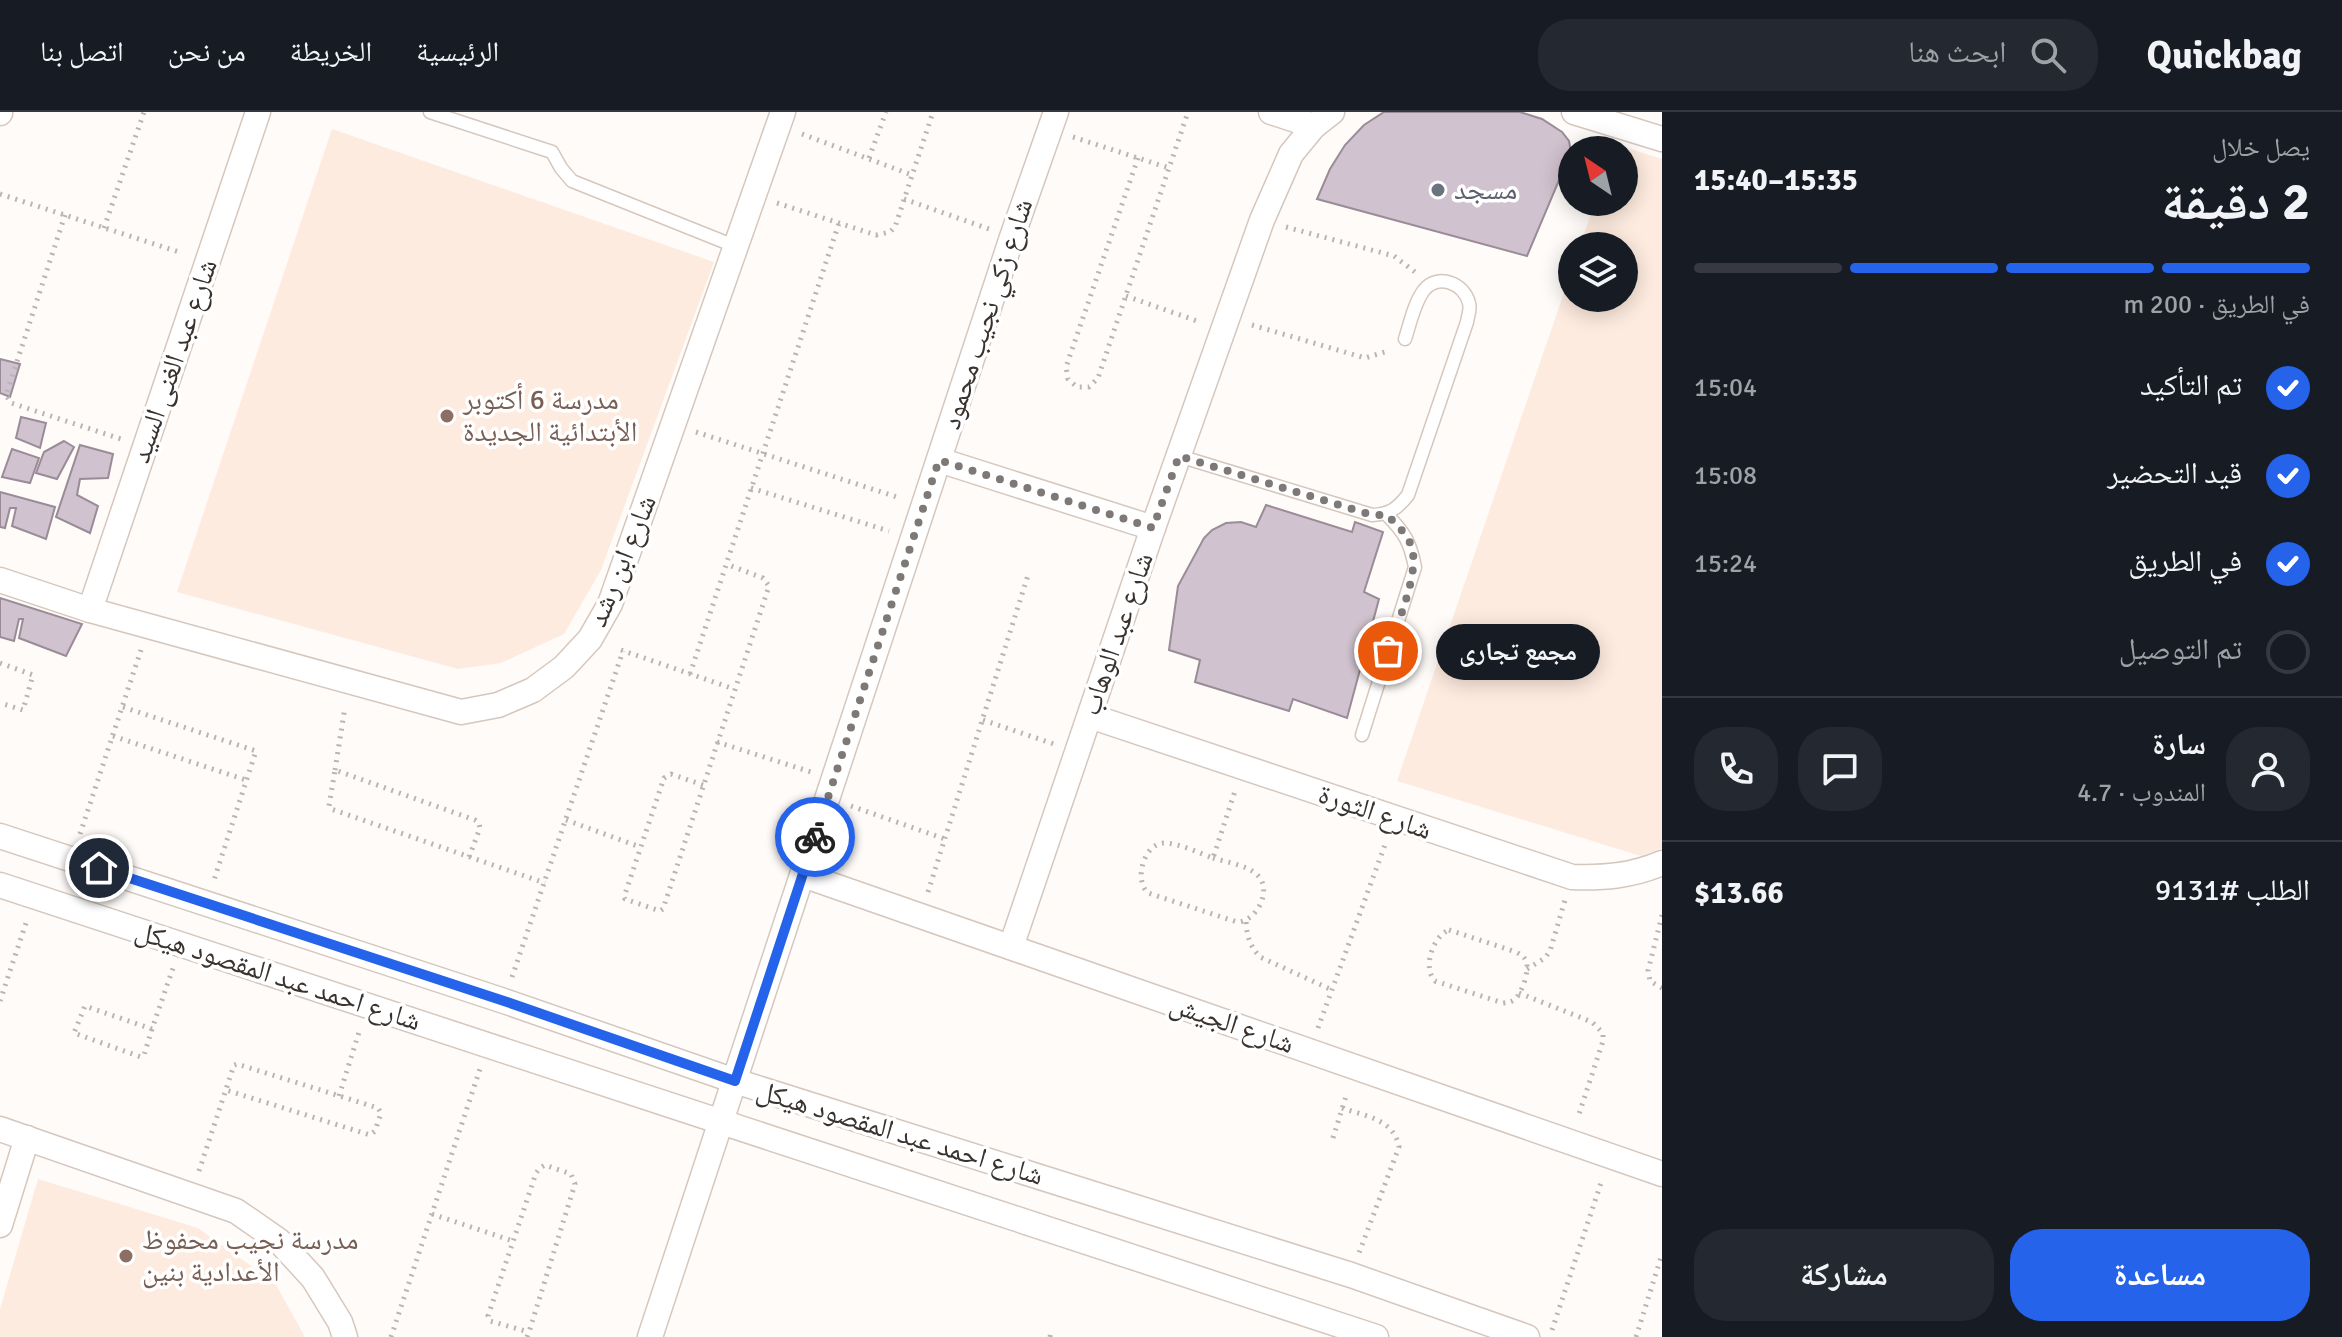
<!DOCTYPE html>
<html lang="ar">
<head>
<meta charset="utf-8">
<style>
	:root { --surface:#171b24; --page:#242831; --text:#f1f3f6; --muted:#9ea1a6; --line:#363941; --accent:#2563eb }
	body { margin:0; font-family:Signika,"Noto Naskh Arabic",sans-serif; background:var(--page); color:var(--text); direction:rtl; height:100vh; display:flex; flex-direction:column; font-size:30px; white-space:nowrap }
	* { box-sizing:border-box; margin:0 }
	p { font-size:26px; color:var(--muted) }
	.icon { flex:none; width:44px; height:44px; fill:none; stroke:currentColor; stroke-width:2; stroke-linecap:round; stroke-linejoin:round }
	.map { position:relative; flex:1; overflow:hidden; direction:ltr }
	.drawer { display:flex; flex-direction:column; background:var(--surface); width:680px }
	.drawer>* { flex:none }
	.needle { width:52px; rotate:325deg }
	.buttons { position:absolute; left:1558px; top:24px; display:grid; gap:16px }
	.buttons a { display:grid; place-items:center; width:80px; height:80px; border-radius:50%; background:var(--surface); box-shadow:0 4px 20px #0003; font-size:40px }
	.pin { position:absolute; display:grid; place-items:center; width:68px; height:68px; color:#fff; margin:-34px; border:4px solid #fff; border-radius:50%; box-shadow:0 2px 8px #0007 }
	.courier { position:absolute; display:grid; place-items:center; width:80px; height:80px; margin:-40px; border:6px solid #2563eb; border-radius:50%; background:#fff; color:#222; box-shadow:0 2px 10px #0007 }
	.bubble { position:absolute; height:56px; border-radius:28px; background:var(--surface); box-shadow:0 4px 20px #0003; font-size:26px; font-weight:700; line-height:56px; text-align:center; direction:rtl }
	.head em { font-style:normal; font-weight:700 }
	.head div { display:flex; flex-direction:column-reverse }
	.head { display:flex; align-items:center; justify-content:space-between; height:136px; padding:0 32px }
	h1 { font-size:52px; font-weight:700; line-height:60px }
	.bar { display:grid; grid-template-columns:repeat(4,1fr); gap:12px 8px; align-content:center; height:96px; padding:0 32px }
	.bar i { height:10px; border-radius:6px; background:var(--line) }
	.bar .active { background:var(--accent) }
	.bar p { grid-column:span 4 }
	.line { display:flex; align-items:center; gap:20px; padding:0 32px; border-top:2px solid var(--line) }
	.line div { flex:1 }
	.round { display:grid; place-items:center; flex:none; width:84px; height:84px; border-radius:32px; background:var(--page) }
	ol { padding:0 32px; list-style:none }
	li { display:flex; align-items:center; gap:24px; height:88px }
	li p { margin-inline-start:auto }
	li .icon { padding:8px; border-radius:50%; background:var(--accent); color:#fff; stroke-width:4 }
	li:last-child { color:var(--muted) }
	li i { width:44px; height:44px; border:4px solid var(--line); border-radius:50% }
	.primary-button { display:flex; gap:16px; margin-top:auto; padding:16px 32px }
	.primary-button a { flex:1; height:92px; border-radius:32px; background:var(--accent); color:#fff; font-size:32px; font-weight:700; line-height:92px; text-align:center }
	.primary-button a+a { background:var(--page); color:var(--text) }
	header { display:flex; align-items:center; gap:48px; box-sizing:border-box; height:112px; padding:0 40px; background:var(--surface); border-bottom:2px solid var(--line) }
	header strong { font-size:38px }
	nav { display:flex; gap:44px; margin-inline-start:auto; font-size:28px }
	.search { width:560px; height:72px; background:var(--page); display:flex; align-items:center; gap:20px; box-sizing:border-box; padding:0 28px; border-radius:32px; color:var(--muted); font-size:30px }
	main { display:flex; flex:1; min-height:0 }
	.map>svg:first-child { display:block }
</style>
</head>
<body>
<header>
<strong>Quickbag</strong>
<div class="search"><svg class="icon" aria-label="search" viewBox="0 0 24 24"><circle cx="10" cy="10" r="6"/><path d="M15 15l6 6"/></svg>ابحث هنا</div>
<nav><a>الرئيسية</a><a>الخريطة</a><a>من نحن</a><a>اتصل بنا</a></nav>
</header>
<main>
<section class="drawer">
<div class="head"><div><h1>2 دقيقة</h1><p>يصل خلال</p></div><em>15:35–15:40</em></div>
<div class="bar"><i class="active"></i><i class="active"></i><i class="active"></i><i></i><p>في الطريق · 200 m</p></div>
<ol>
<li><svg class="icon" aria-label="check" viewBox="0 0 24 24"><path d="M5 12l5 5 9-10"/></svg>تم التأكيد<p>15:04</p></li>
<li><svg class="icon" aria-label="check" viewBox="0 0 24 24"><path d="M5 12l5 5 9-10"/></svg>قيد التحضير<p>15:08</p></li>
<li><svg class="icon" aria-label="check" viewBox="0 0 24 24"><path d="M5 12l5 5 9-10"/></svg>في الطريق<p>15:24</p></li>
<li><i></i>تم التوصيل</li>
</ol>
<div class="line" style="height:144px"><a class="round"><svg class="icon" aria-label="person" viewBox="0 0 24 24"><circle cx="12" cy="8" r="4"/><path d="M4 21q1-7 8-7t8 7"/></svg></a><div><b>سارة</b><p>المندوب · 4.7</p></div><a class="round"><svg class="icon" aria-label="chat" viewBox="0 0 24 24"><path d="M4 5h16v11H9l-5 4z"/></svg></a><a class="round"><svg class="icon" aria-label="phone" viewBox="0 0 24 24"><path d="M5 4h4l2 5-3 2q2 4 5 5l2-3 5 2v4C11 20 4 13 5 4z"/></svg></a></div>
<div class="line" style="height:104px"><div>الطلب #9131</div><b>$13.66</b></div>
<div class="primary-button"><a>مساعدة</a><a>مشاركة</a></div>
</section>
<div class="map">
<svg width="1662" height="1225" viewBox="0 0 1662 1225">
	<rect width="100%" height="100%" fill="#fefbf9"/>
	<g fill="#feebdf">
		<path d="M332 17 714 150 601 458 564 522 501 551 458 557 177 480Z"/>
		<path d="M1615 32 1662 47V736L1641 744 1397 669 1572 157V186H1624V134H1580L1595 90H1624V38H1613Z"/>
		<path d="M38 1067 198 1116 275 1171 305 1225H0V1197Z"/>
	</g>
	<g fill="#d0c2ce" stroke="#998c97" stroke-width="2">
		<path d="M1384 0H1520L1542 7 1562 20 1569 29 1571 40 1527 144 1317 87 1330 57 1345 33 1364 13Z"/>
		<path d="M0 247 20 252 10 285 0 281Z"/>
		<path d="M21 305 46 311 40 336 16 326Z"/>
		<path d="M64 329 74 335 57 367 36 361 44 340Z"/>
		<path d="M80 333 113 342 108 366 80 367 77 383 98 394 90 421 56 405Z"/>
		<path d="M12 337 39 346 30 371 2 365Z"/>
		<path d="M0 380 55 395 46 427 12 414 16 396H10L5 416 0 415Z"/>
		<path d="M1266 393 1352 420 1355 410 1383 420 1364 480 1379 487 1347 606 1293 587 1289 599 1195 570 1200 548 1169 538 1178 474 1204 426 1212 418 1226 411 1241 410 1256 415Z"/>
		<path d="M0 486 82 512 66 544 19 526 23 507H19L14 529 0 525Z"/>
	</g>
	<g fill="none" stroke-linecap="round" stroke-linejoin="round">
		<defs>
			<g id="lane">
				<path d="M430 0 552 40 561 56 572 69 737 135"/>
				<path d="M1179 344 1372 403C1390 402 1397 397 1408 383L1467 210C1468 203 1471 197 1469 191 1464 171 1438 161 1424 178 1414 191 1410 212 1405 227"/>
				<path d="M1362 623 1415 455C1410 430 1405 421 1387 403"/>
			</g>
			<g id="street">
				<path d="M1271 0 1314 14"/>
				<path d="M1574 0 1662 27"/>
				<path d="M0 1V0"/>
				<path d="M939 348 1153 416"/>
				<path d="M0 468 90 498 461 600 498 593 533 578 564 555 590 527 610 492 783 0"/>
				<path d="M90 498 258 0"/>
				<path d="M1090 604 1572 765C1604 766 1632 764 1662 751"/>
				<path d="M0 724 504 889 735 969 1351 1163 1527 1225"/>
				<path d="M803 763 1662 1062"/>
				<path d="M0 773 1376 1225"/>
				<path d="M1011 835 1153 416 1262 108 1291 42 1314 14 1332 0"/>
				<path d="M0 1017 236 1099 278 1128 313 1166 340 1210 345 1225"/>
				<path d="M0 1113 27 1026"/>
				<path d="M650 1225 1012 125 1056 0"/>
			</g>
		</defs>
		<use href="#lane" stroke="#d6c7bd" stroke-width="15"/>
		<use href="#street" stroke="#d6c7bd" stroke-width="27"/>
		<g stroke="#b9b5b2" stroke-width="5" stroke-dasharray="2 6" stroke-linecap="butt">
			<path d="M802 22 912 63"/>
			<path d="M1073 25 1169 56"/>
			<path d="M869 46 886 0"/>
			<path d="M1138 46 1066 255 1068 267 1077 275H1089L1098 266 1188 0"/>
			<path d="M0 82 182 141"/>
			<path d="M904 87 989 117"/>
			<path d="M777 91 876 123 890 120 895 115 933 0"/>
			<path d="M65 103 6 283 11 291 121 327"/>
			<path d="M1286 115 1394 144 1415 160"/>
			<path d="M104 116 144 0"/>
			<path d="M1126 184 1200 210"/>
			<path d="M1252 213 1365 246 1388 239"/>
			<path d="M696 320 900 386"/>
			<path d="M751 376 889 419"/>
			<path d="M621 538 734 577"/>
			<path d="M0 551 33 563 23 598 0 591"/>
			<path d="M690 562 839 111"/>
			<path d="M123 595 256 639 214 768"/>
			<path d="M983 608 1054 632"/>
			<path d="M113 624 246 668"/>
			<path d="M717 630 811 660"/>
			<path d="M335 658 345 595"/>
			<path d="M703 673 671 662 664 666 624 785 625 787 660 799 663 797 769 474 763 466 726 452"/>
			<path d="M851 694 945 727"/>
			<path d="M566 708 640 735"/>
			<path d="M80 722 141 538"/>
			<path d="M469 745 480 716 479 711 475 708 335 658 329 694 331 697 545 771"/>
			<path d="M1213 746C1226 750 1246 753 1256 762 1274 776 1257 810 1237 810L1148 781C1133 767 1145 731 1164 731 1179 731 1199 741 1213 746L1235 679"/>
			<path d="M928 780 1029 460"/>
			<path d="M1662 803 1648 859 1650 869 1662 876"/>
			<path d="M1246 810C1247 825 1250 834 1260 845L1332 878"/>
			<path d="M1449 818 1516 840C1521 843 1524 844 1526 849 1530 858 1522 881 1515 887 1510 891 1509 890 1503 891L1435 869C1422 856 1433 824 1449 818Z"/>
			<path d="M1527 857 1545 846 1550 839 1565 788"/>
			<path d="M512 865 623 539"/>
			<path d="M1519 881 1592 910 1603 921V929L1578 1005"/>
			<path d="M0 889 27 808"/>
			<path d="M1318 916 1386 730"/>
			<path d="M152 917 144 943 141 945 74 921 85 894 152 917 173 856"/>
			<path d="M339 984 360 917"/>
			<path d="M1342 996C1365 1004 1394 1007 1399 1035L1359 1141"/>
			<path d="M1333 1026 1347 981"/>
			<path d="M199 1059 234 953 237 952 378 996 381 1001 375 1019 370 1023 226 978"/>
			<path d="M432 1102 513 1129"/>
			<path d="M1552 1218 1602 1068"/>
			<path d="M391 1225 480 957"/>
			<path d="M527 1225 529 1220 575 1072 571 1062 545 1053 540 1056 536 1061 488 1204 490 1209 529 1220"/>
			<path d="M1050 1225 1051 1220"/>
			<path d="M1636 1225 1662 1142"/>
		</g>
		<use href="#lane" stroke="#fff" stroke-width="12"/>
		<use href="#street" stroke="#fff" stroke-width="24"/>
	</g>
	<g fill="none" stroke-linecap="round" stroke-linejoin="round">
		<path stroke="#7e7976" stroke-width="8" stroke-dasharray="0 14.4" d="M815 725 939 348 1153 416 1179 344 1372 403H1387C1396 412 1406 421 1411 433 1421 459 1397 512 1388 539"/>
		<path stroke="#2563eb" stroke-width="10" d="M99 756 504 889 735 969 815 725"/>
	</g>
	<circle fill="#6b7280" stroke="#fff" stroke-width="3" cx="1438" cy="78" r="8"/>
	<g fill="#8d6e63" stroke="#fff" stroke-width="3">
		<circle cx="447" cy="304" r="8"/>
		<circle cx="126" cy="1144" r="8"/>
	</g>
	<g text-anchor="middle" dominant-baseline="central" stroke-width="7" stroke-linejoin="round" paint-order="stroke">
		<g font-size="28" fill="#5b616d" stroke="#fff" text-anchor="start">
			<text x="1454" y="78">مسجد</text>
		</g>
		<g font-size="28" fill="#39332f" stroke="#fff">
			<text transform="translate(987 202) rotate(-72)">شارع زكي نجيب محمود</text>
			<text transform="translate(174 249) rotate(-71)">شارع عبد الغنى السيد</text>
			<text transform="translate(622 449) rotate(-68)">شارع ابن رشد</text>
			<text transform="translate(1117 522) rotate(-71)">شارع عبد الوهاب</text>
			<text transform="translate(1375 700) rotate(19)">شارع الثورة</text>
			<text transform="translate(278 864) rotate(18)">شارع احمد عبد المقصود هيكل</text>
			<text transform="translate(1232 912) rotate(19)">شارع الجيش</text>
			<text transform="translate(900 1021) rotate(17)">شارع احمد عبد المقصود هيكل</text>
		</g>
		<g font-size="28" fill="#785e54" stroke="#fff" text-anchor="start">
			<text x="463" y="288">مدرسة 6 أكتوبر<tspan x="463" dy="32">الأبتدائية الجديدة</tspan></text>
			<text x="142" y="1128">مدرسة نجيب محفوظ<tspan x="142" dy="32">الأعدادية بنين</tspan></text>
		</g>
	</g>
</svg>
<div class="buttons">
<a><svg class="needle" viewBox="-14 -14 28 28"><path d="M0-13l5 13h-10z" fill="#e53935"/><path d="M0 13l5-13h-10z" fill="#9ea1a6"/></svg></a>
<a><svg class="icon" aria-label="layers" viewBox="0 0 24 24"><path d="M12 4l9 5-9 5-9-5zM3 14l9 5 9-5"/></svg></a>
</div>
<div class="pin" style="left:1388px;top:539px;background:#ea580c"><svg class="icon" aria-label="bag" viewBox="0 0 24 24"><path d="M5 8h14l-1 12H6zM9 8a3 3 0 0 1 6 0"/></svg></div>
<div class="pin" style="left:99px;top:756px;background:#1f2937"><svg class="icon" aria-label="home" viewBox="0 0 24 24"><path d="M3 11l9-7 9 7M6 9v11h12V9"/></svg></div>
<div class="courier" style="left:815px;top:725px"><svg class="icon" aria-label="bike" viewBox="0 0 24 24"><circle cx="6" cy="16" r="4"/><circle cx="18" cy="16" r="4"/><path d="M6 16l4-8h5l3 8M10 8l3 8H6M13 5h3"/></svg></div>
<div class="bubble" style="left:1436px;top:512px;width:164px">مجمع تجارى</div>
</div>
</main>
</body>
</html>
